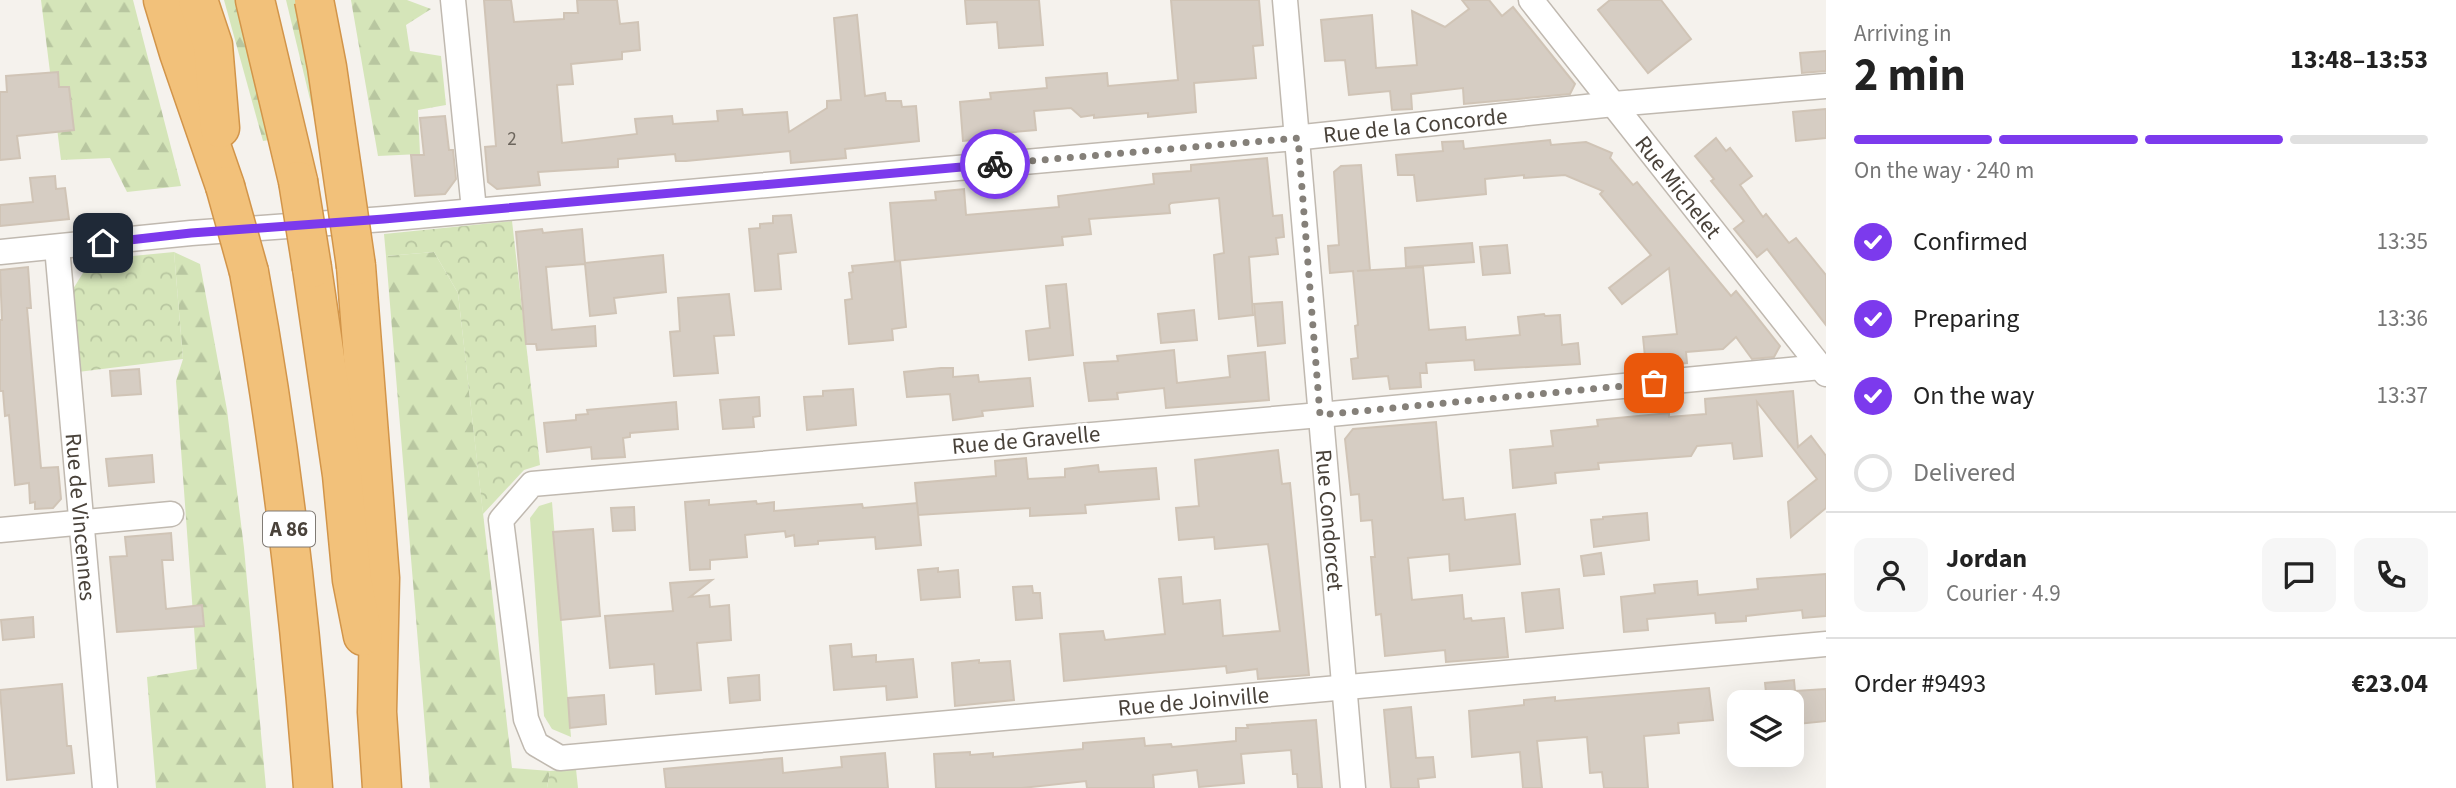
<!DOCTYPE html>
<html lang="en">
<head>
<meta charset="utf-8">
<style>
	:root { --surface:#fff; --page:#f6f6f6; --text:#222; --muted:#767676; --line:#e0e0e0; --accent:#7c3aed }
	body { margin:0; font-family:"Source Sans 3",sans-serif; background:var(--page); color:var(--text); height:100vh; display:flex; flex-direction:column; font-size:26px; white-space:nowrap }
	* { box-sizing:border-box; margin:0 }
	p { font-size:23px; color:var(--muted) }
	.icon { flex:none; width:38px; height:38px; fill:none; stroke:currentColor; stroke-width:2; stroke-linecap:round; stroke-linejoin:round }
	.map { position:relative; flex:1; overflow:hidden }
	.drawer { display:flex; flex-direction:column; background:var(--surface); width:630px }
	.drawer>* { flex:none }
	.fabs { position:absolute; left:1727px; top:690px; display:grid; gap:14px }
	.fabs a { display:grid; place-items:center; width:77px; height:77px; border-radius:14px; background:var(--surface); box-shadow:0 7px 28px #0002; font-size:35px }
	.pin { position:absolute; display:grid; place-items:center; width:60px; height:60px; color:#fff; margin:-30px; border-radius:14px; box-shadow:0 4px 10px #0006 }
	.courier { position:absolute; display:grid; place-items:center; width:70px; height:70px; margin:-35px; border:5px solid #7c3aed; border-radius:50%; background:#fff; color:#222; box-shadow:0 2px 9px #0007 }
	.headline em { font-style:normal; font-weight:700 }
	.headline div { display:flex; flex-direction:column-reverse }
	.headline { display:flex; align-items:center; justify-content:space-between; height:119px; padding:0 28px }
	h1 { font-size:46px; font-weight:700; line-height:52px }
	.bar { display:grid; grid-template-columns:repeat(4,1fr); gap:10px 7px; align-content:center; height:84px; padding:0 28px }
	.bar i { height:9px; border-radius:5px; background:var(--line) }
	.bar .active { background:var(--accent) }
	.bar p { grid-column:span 4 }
	.line { display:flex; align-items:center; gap:18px; padding:0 28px; border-top:2px solid var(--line) }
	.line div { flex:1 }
	.round { display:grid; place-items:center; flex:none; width:74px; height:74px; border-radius:14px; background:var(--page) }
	ol { padding:0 28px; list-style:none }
	li { display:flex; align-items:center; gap:21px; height:77px }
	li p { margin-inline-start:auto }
	li .icon { padding:7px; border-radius:50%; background:var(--accent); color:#fff; stroke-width:4 }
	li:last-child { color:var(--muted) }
	li i { width:38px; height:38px; border:4px solid var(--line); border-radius:50% }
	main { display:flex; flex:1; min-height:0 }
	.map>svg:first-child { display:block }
</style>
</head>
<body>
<main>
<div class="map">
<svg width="1826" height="788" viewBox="0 0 1826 788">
	<defs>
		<pattern id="forest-firs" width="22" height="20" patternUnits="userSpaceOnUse" patternTransform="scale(1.75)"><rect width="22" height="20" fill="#d5e5b9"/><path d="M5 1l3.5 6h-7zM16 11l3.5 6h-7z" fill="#b8c6a0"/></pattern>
		<pattern id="park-crowns" width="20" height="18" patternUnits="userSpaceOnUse" patternTransform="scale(1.75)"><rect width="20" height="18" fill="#d5e5b9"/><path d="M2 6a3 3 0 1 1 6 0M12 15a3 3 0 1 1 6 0" fill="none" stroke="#b8c6a0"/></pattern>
	</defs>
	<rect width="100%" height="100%" fill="#f5f2ed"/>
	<path fill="#d5e5b9" d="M552 502 571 737 552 729 544 716 530 518 539 506Z"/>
	<g fill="url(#forest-firs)">
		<path d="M41 0H133L181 186 127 192 110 158 61 160Z"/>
		<path d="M224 0H247L276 139 263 141Z"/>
		<path d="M286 0H306L322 149Z"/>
		<path d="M351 0H407L431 9 406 25 410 51 441 56 446 105 418 110 420 154 378 156Z"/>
		<path d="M174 252 200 264 227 410 244 548 266 788H156L147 677 197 669 176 381 183 359Z"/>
		<path d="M434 252 458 293 512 768 550 771 547 788H430L386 256Z"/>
	</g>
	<g fill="url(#park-crowns)">
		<path d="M512 221 540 465 524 470 483 514 458 293 434 252 386 256 384 234Z"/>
		<path d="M174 252 183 359 78 372 73 289 91 260Z"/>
		<path d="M576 769 578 788H547L550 771Z"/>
	</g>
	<g fill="#d6cdc3" stroke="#d0c4b6" stroke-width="2">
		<path d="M484 0H511L514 22 564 19V13H578L577 0H617L620 24 638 22 640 50 622 52V59L571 64 573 84 557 85 562 143 637 134 635 119 672 116 673 124 718 121 717 111 742 109 743 115 787 112 789 132 827 108V101L841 100 834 18 857 15 865 96 885 93 886 101H901L902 107 916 106 919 141 845 149 846 158 791 163 790 151 686 161H676L675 154 618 159V167L538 172 540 185 497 189 488 182 485 147 496 146Z"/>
		<path d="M965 0H1039L1043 45 999 48 997 22 967 24Z"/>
		<path d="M1171 0H1259L1263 45 1253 46 1256 78 1194 83 1196 112 1148 117V113L1094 118V115L1081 117 1071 108 1034 111 1036 130 993 134V138L963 141 960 102 991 99 990 93 1047 88 1046 78 1107 73 1108 86 1178 80Z"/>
		<path d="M1462 0H1489L1502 16 1513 7 1575 84 1570 94 1464 104 1463 88 1411 94 1412 109 1392 110 1390 91 1349 95 1345 60 1325 61 1321 20 1372 15 1376 68 1417 65 1412 11 1445 27 1469 9Z"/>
		<path d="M1610 0H1661L1691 39 1648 73 1598 10Z"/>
		<path d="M1826 51V71L1802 73 1800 53Z"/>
		<path d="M58 72 59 87H69L74 130 17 136 20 158 0 160V92H7L6 76Z"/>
		<path d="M1826 109V138L1796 141 1793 112Z"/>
		<path d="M445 116 449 150H453L456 179 445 194 415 196 411 155H424L420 118Z"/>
		<path d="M1716 138 1726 151 1730 148 1752 176 1740 185 1763 217 1766 214 1789 243 1796 238 1826 275V325L1767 249 1757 257 1734 229 1744 221 1711 181 1714 179 1695 156Z"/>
		<path d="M1550 140 1551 145 1586 142 1612 153 1610 158 1633 185 1637 182 1731 296 1736 291 1749 307 1780 346 1774 357 1752 359 1736 337 1723 349 1686 352 1687 363 1664 365 1663 355 1645 357 1643 337 1677 334 1669 268 1622 304 1609 288 1651 255 1600 194 1603 191 1565 175 1524 178V175L1485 179 1486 194 1417 201 1414 175H1398L1396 155 1443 151 1442 142 1463 141 1464 149Z"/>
		<path d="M1267 158 1273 216 1282 215 1284 237 1276 238 1278 254 1249 257 1253 315 1219 319 1214 255 1224 253 1219 198 1171 203 1169 205 1170 213 1089 219 1091 234 1062 237 1063 245 895 261 890 203 936 200 935 192 964 189 966 215 1059 207 1058 196 1154 184 1153 174 1191 171V165Z"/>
		<path d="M1361 165 1370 270 1357 271 1423 267 1429 330 1465 327 1466 340 1520 335 1518 317 1544 314 1545 316 1560 315 1562 345 1578 343 1580 364 1475 370 1474 360 1426 363 1427 373H1420L1421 387 1390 389 1388 376 1353 379 1351 359 1358 358 1355 326 1358 325 1353 271 1330 273 1328 246 1339 245 1334 172 1341 166Z"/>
		<path d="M55 176 56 189 65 188 69 219 0 226V205L33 202 30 178Z"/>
		<path d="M791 215 796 252 778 254 781 289 755 291 749 229 760 228V224L773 223V216Z"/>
		<path d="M542 229 543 233 582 229 585 263 663 255 666 292 614 298 616 313 590 316 585 264 546 267 552 330 595 326 596 346 537 350 536 344H526L516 232Z"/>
		<path d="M1472 243 1474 262 1406 267 1405 248Z"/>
		<path d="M1507 245 1510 273 1483 275 1480 247Z"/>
		<path d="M900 261 906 327 892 329 893 340 849 344 845 300 852 299 849 273 853 272 852 266Z"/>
		<path d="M28 267 31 308H27L41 468 58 467 61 499 53 508 35 509V502L30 503 29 483 15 485 9 415 5 416 3 391H0V320H2L0 270Z"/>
		<path d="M1066 284 1073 355 1029 360 1026 331 1050 328 1046 286Z"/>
		<path d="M729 294 734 335 714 336 718 373 674 376 670 332 680 331 678 298Z"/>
		<path d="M1282 302 1285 343 1258 346 1254 304Z"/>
		<path d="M1194 310 1197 340 1161 343 1158 314Z"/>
		<path d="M1174 350 1177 383 1230 377 1228 356 1265 352 1269 400 1166 408 1164 388 1117 393 1118 399 1089 401 1084 363 1118 361 1117 356Z"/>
		<path d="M941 368H953V377L978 375 979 382 1030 378 1033 406 982 411 983 416 953 420 950 394 907 397 904 372Z"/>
		<path d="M139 369 141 394 112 396 110 371Z"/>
		<path d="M853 389 856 425 807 430 804 397 823 396V391Z"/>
		<path d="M1793 391 1798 447 1811 436 1826 456V508L1791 537 1788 502 1817 479 1757 402 1762 456 1734 459 1732 443 1697 446 1691 456 1598 463 1599 469 1555 473 1556 483 1513 488 1510 450 1553 446 1551 431 1598 426 1597 420 1669 413V417L1706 414 1705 399Z"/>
		<path d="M759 397 760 416 753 417 754 427 723 429 720 400Z"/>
		<path d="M676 402 678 429 630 433V437L623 438 625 457 592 459 591 447 547 452 544 423 576 420V415L588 414 587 410Z"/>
		<path d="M1436 422 1443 500 1463 498 1465 520 1515 514 1520 564 1450 571 1449 554 1408 558 1412 600 1462 595 1464 619 1471 618 1472 621 1504 618 1508 657 1446 662 1445 650 1385 656 1381 614 1376 615 1371 557H1375L1372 520 1361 521 1359 494 1351 495 1345 439 1353 429Z"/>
		<path d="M1278 450 1282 484 1290 483 1309 675 1258 679 1257 669 1227 673 1226 666 1064 681 1060 634 1103 631 1105 640 1165 634 1159 579 1181 577 1183 604 1220 600 1223 636 1280 631 1268 544 1215 549 1214 537 1179 540 1176 508 1199 506 1195 460Z"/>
		<path d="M152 455 154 482 109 486 106 459Z"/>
		<path d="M1026 458 1028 479 1065 477V469L1098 465 1099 472 1156 468 1159 499 1085 505 1086 513 1030 516V508L918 515 915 483 996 476 995 461Z"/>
		<path d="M709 500V505L756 501 757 504 774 502V511L862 504 863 508 917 503 921 545 876 549 875 537 818 541V544L795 546 794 535 786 537 785 531 745 535 747 557 710 560V569L690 570 685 502Z"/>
		<path d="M634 507 635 530 613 531 611 508Z"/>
		<path d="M1647 513 1649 540 1594 547 1591 520 1603 519V517Z"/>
		<path d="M593 529 600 616 561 620 553 532Z"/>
		<path d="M171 533 173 560H162L166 609 202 605 204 626 117 632 110 557 127 556 125 537Z"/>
		<path d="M1601 553 1604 574 1584 576 1581 556Z"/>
		<path d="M938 568V572L958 570 960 597 921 600 918 570Z"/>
		<path d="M1826 574V616L1803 618 1802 610 1746 616V621L1716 623 1715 613 1647 619 1648 630 1624 632 1621 597 1655 593 1654 585 1697 581 1698 595 1758 589 1757 579Z"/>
		<path d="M712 580 690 597 709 595 710 607 729 605 731 640 697 643 701 690 656 694 654 664 610 668 605 616 673 611 670 583Z"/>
		<path d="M1032 586 1033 593H1040L1042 618 1016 620 1013 587Z"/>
		<path d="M1559 589 1563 628 1526 632 1522 593Z"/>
		<path d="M33 617 34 637 3 640 1 620Z"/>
		<path d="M851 644 852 657 876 655V662L913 659 917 697 887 700 886 686 834 690 830 646Z"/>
		<path d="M979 660V663L1010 661 1014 700 955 706 952 663Z"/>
		<path d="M759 675 760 700 730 703 728 678Z"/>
		<path d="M1794 680 1795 691 1826 689V721L1798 724 1797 709 1792 710V702H1767L1765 683Z"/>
		<path d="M62 684 67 746H71L74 773 7 780 0 690Z"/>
		<path d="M1709 688 1713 720 1678 723 1679 733 1644 736 1648 788H1604L1602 772 1590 773 1587 737 1537 741 1542 788H1523L1520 752 1472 757 1469 711 1524 705V700L1555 697V701Z"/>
		<path d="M604 695 606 724 570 728 568 698Z"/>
		<path d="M1411 707 1416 758 1433 757 1435 777 1418 779 1419 788H1391L1384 710Z"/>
		<path d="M1316 720 1322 788H1298L1297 774H1293L1291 750 1241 754 1244 783 1199 787 1197 770 1153 775 1154 788H1087L1086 781 1022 788H936L934 754 970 752V755L993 753V757L1083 749V743L1144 738 1145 746 1171 744 1172 747 1183 746 1236 741V728H1248L1247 725Z"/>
		<path d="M885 753 888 788H666L664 769 782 758 783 773 842 767 841 757Z"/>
	</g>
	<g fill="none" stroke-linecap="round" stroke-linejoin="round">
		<defs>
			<g id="street">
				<path d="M453 0 474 210"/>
				<path id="s1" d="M1285 0 1353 788"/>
				<path id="s2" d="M1531 0 1826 374"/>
				<path id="s3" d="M57 247 105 788"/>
				<path id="s4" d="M0 252 191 233 384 219 1284 139 1614 104 1826 86"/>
				<path id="s5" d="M1821 367 1320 415 532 484 501 520 526 719 536 744 560 758 1826 644"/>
				<path d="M0 530 171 514"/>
			</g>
			<g id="highway">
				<path d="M163 0 179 53 225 186"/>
				<path d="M198 0 213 45 220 128"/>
				<path d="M255 0 298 181"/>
				<path d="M356 266 380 578 377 712 382 788"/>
				<path d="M312 268 342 475 352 580 363 636"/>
				<path d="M249 272C281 445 300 613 313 788"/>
			</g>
		</defs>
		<use href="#street" stroke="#c0b9b0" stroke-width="27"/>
		<use href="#highway" stroke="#d2954a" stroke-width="41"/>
		<use href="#street" stroke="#fff" stroke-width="24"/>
		<use href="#highway" stroke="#f2c17a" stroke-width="38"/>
		<defs>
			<g id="highway-bridge">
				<path d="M314 0 327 67 356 266"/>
				<path d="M298 181 312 268"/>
				<path d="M225 186 249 272"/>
			</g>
		</defs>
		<use href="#highway-bridge" stroke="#d2954a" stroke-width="41" stroke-linecap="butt"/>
		<use href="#highway-bridge" stroke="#f2c17a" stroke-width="38"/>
	</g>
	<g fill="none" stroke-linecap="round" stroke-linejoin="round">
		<path stroke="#858079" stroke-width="7" stroke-dasharray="0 12.6" d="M995 164 1298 138 1320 415 1654 383"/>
		<path stroke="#7c3aed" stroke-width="9" d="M103 243 191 233 384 219 995 164"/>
	</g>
	<g text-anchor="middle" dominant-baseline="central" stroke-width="6" stroke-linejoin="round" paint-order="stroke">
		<g font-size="19" fill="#6c655c">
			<text x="512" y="139">2</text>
		</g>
		<rect fill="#fff" stroke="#807b75" stroke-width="2" x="263" y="511.5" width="52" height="35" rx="5"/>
		<g font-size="21" font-weight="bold" fill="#49423a">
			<text x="289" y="529">A 86</text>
		</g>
		<g font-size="23" fill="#49423a" stroke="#fff">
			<text stroke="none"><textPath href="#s4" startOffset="1421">Rue de la Concorde</textPath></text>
			<text stroke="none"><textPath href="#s2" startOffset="238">Rue Michelet</textPath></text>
			<text transform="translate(1026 440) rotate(-5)">Rue de Gravelle</text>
			<text stroke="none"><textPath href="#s3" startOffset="271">Rue de Vincennes</textPath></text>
			<text stroke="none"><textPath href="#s1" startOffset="522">Rue Condorcet</textPath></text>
			<text stroke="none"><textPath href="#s5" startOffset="2233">Rue de Joinville</textPath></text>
		</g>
	</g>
</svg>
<div class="fabs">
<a><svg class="icon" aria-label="layers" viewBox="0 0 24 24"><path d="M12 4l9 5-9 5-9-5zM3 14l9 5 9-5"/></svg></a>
</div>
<div class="pin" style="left:1654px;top:383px;background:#ea580c"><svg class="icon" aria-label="bag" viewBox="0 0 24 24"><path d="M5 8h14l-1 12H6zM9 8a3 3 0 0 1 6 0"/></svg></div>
<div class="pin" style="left:103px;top:243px;background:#1f2937"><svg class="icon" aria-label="home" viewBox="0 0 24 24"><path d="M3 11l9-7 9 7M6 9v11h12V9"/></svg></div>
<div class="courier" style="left:995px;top:164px"><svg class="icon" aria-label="bike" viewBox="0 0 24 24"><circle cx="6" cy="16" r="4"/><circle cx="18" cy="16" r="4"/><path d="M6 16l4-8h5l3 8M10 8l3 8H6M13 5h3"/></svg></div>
</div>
<section class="drawer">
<div class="headline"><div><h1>2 min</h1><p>Arriving in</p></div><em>13:48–13:53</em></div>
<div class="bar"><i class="active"></i><i class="active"></i><i class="active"></i><i></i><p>On the way · 240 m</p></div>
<ol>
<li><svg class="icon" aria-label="check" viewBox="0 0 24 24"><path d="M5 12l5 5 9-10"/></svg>Confirmed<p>13:35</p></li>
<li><svg class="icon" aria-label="check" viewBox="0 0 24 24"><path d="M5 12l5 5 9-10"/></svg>Preparing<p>13:36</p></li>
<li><svg class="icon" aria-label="check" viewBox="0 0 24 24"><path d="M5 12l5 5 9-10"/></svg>On the way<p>13:37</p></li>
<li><i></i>Delivered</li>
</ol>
<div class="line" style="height:126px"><a class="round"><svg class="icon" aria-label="person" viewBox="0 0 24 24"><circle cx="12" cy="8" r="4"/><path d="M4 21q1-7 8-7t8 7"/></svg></a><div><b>Jordan</b><p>Courier · 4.9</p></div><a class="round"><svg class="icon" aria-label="chat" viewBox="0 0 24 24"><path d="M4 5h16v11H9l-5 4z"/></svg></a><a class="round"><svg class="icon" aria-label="phone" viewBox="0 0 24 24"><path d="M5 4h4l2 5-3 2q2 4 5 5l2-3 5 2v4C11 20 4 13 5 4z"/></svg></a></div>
<div class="line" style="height:91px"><div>Order #9493</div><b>€23.04</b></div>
</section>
</main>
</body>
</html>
